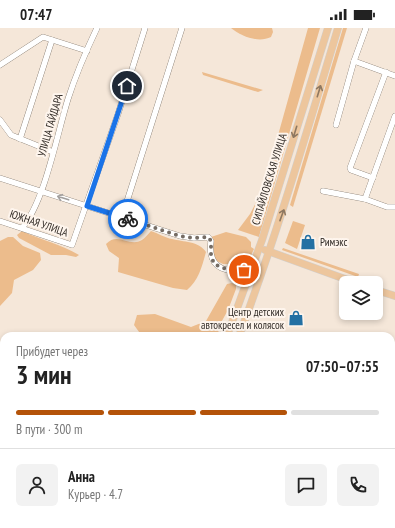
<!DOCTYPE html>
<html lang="ru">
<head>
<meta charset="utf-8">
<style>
	:root { --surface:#fff; --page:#f2f2f2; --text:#222; --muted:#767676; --line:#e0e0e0; --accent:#b45309 }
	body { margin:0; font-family:"PT Sans Narrow",sans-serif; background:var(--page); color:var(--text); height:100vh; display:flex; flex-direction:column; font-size:15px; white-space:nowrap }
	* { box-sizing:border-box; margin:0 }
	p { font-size:13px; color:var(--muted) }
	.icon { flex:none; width:22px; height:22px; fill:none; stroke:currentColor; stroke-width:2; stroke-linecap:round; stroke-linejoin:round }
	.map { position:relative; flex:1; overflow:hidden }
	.sheet { position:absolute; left:0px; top:304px; width:395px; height:196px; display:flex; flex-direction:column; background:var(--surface); border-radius:12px 12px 0 0; box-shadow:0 2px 6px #0003 }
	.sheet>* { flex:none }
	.controls { position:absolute; left:339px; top:248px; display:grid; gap:8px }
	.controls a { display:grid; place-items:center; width:44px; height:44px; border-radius:6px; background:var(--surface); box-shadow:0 2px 6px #0003; font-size:20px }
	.pin { position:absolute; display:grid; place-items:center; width:34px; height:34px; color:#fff; margin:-17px; border:2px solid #fff; border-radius:50%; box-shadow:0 1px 4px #0007 }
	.courier { position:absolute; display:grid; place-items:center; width:40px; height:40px; margin:-20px; border:3px solid #1a73e8; border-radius:50%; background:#fff; color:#222; box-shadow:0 1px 5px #0007 }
	.overview em { font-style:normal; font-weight:600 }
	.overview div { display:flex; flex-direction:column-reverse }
	.overview { display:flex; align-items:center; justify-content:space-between; height:68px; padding:0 16px }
	h1 { font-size:26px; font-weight:600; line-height:30px }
	.bar { display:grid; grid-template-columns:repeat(4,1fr); gap:6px 4px; align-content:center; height:48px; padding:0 16px }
	.bar i { height:5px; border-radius:3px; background:var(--line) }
	.bar .selected { background:var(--accent) }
	.bar p { grid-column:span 4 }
	.line { display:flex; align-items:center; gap:10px; padding:0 16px; border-top:1px solid var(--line) }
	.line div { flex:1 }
	.round { display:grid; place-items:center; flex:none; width:42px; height:42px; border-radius:6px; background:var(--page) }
	.status { display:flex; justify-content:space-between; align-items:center; height:28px; padding:0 20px; background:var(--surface); direction:ltr }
	.status svg { height:11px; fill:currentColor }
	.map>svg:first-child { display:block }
</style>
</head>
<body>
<div class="status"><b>07:47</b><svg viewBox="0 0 49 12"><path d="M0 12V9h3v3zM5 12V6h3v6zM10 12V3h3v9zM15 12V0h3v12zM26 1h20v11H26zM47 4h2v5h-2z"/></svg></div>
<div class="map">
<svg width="395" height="500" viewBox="0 0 395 500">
	<rect width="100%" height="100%" fill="#f5e7d9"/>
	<g fill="#ecbc8c">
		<path d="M231 0H272L273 4 271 9C259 15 242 9 231 0Z"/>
		<path d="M308 0H320L259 209 238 202 250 186 263 161Z"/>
		<path d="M343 0H347L293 179 290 177Z"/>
		<path d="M202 44 263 62 258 64 203 47Z"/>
		<path d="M293 193 305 197 297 221 285 215Z"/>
		<path d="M22 203C41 212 61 216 79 227L76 229 66 227H51L19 210 17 207Z"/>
		<path d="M151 203C158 205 165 210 172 211 183 214 199 213 206 224 202 238 199 252 187 262L173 260 118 244 119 230 109 223 106 216C118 203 129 220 142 212 145 210 148 206 151 203Z"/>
		<path d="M226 204 246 209 251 214V219L254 221 247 236H223L215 232 211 209Z"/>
		<path d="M8 209H13L23 218 40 225 41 232 33 242 14 252 12 265 0 278V213Z"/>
		<path d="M283 220 359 246 358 249 282 222Z"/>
		<path d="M232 255 236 257V261L228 282 218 300 219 308H142L134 297 137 287 155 286 191 299 206 293 227 256Z"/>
		<path d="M0 427 4 429V496H137L135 500H0Z"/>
	</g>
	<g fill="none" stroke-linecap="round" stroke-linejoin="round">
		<defs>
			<g id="minor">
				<path d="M354 33 395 48"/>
				<path d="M0 37 43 9 87 23"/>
				<path d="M0 92 11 107 53 124"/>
				<path d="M336 97 354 33 366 0"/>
				<path d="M20 111 52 12"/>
				<path d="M0 150 180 208 194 210 208 209 211 213C207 242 229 248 253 238"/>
				<path d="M373 150 351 142 350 140 386 44"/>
				<path d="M323 163 365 171 387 179H395"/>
				<path d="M365 171 395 88"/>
				<path d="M122 189 182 0"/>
				<path d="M0 193 72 217 118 86 145 0"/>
				<path d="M22 200C45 173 57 106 68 71 76 46 86 23 97 0"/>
			</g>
			<g id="major">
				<path d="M265 222 356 255"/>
				<path d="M376 262 395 268"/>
				<path d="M227 308 262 212 328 0"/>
				<path d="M239 308C277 207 307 103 338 0"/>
				<path d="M156 500 157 496"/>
				<path d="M167 500 169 496"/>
			</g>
		</defs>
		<use href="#minor" stroke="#726659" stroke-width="6"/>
		<use href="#major" stroke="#d1d0cf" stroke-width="8"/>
		<use href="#minor" stroke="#fff" stroke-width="5.5"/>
		<use href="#major" stroke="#edc69d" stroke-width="7"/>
	</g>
	<defs><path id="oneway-shaft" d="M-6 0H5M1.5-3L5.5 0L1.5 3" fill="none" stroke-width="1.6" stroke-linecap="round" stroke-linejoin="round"/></defs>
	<g stroke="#8e7861">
		<use href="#oneway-shaft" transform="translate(319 63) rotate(-73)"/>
		<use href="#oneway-shaft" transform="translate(295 104) rotate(107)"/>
		<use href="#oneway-shaft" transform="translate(282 187) rotate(-70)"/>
	</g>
	<use stroke="#a29f9d" href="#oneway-shaft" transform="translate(63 170) rotate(-162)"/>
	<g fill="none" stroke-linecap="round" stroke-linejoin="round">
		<path stroke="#756c64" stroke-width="4" stroke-dasharray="0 7.2" d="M128 191 180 208 194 210 208 209 211 213V227L214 236 226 241 244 242"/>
		<path stroke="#1a73e8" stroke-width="5" d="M127 58 87 178 128 191"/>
	</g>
	<defs>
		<symbol id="shop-bare" viewBox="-9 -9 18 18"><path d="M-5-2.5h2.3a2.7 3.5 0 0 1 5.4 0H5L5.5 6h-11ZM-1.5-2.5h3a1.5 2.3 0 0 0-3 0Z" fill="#2370a3" stroke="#fef5ed" stroke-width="2.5" paint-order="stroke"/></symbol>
	</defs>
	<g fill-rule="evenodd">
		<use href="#shop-bare" x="297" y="203" width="22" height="22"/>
		<use href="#shop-bare" x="285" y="279" width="22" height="22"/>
	</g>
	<g text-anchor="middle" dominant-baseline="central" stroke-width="4" stroke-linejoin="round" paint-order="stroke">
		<g font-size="11" fill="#302a25" stroke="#fef5ed">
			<text transform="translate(50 97) rotate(-74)">УЛИЦА ГАЙДАРА</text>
			<text transform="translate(269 151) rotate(-73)">СИПАЙЛОВСКАЯ УЛИЦА</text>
			<text transform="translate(39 195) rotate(19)">ЮЖНАЯ УЛИЦА</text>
		</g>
		<g font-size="11" fill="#302a25" stroke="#fef5ed" text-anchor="start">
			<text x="320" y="214">Римэкс</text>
			<text x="284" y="284" text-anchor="end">Центр детских<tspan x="284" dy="13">автокресел и колясок</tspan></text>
		</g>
	</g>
</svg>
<div class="controls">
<a><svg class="icon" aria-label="layers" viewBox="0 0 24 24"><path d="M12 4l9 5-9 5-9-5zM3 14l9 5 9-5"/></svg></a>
</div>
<div class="pin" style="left:244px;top:242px;background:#ea580c"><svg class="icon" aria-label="bag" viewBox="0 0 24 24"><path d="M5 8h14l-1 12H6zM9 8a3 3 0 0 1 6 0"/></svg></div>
<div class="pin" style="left:127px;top:58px;background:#1f2937"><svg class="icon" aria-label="home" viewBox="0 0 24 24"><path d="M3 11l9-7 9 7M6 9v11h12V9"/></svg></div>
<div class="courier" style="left:128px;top:191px"><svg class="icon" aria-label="bike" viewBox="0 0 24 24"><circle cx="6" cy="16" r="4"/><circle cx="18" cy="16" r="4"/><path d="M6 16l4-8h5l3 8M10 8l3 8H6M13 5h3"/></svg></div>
<section class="sheet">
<div class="overview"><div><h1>3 мин</h1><p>Прибудет через</p></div><em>07:50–07:55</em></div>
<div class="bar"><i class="selected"></i><i class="selected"></i><i class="selected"></i><i></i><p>В пути · 300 m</p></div>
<div class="line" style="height:72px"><a class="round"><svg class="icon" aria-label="person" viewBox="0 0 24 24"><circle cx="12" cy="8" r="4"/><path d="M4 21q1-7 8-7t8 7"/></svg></a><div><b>Анна</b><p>Курьер · 4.7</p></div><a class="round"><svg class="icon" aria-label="chat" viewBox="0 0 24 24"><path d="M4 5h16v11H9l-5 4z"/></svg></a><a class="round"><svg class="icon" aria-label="phone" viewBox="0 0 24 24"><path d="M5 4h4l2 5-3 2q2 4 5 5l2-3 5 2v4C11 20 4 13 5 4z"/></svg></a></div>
</section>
</div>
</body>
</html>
